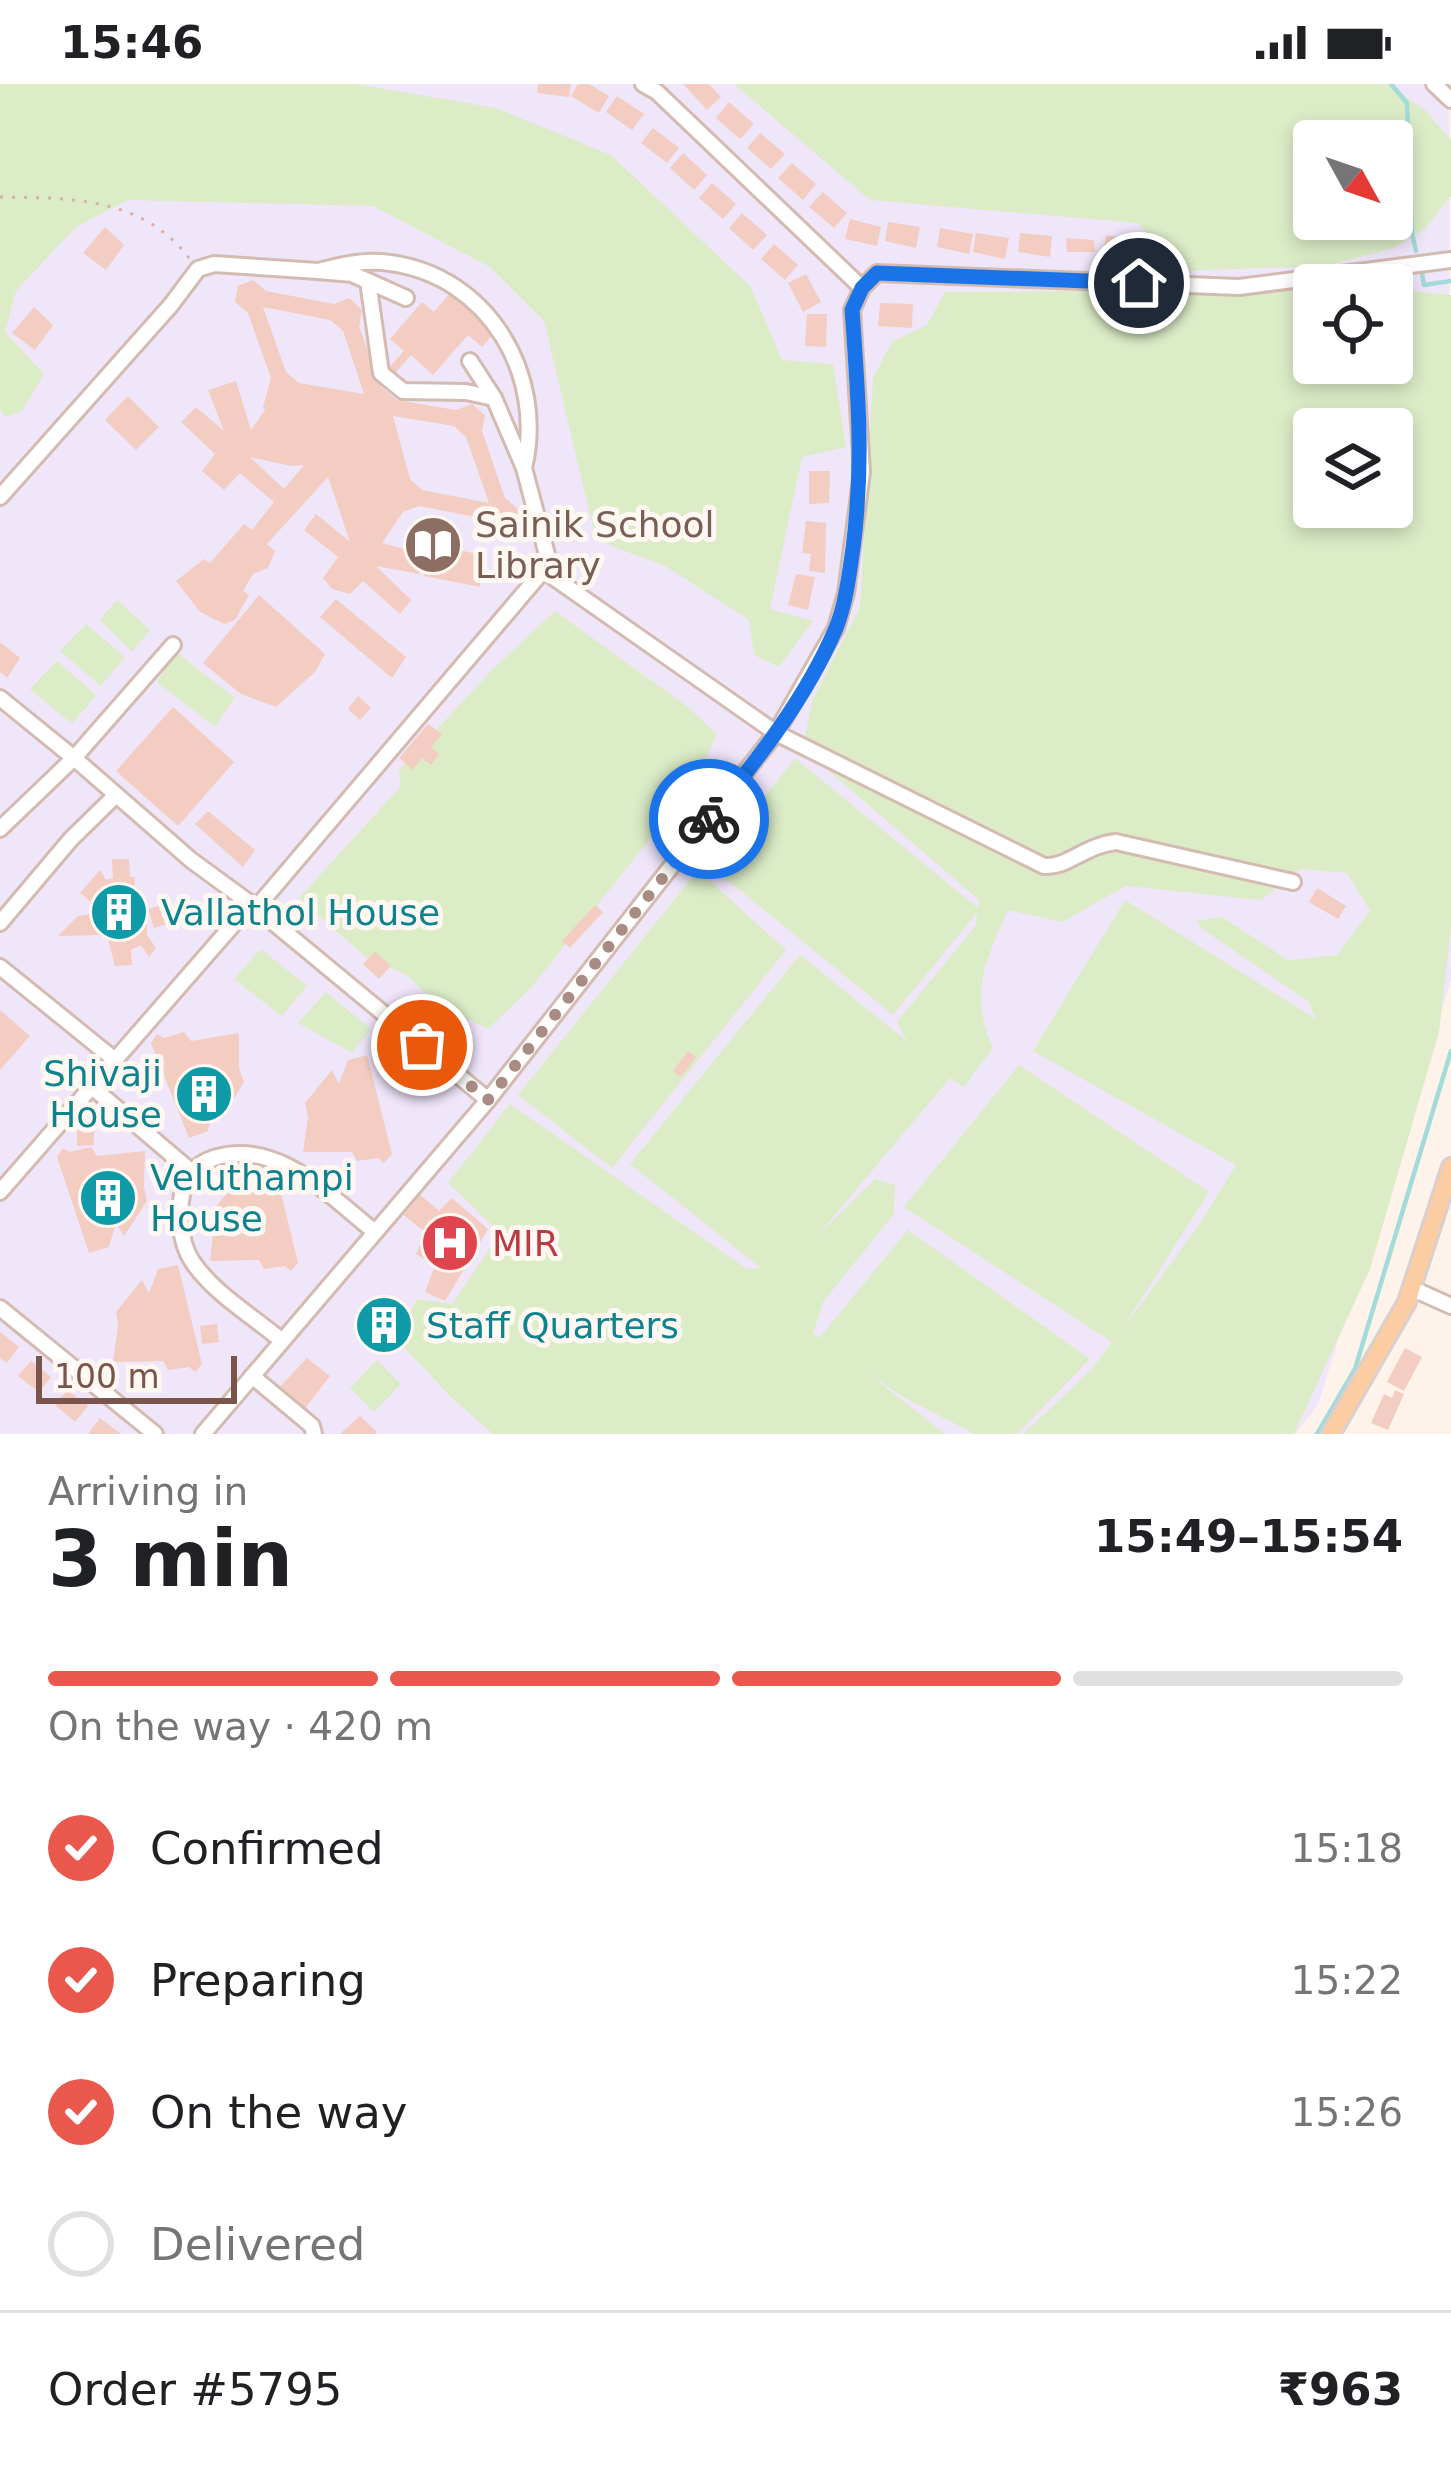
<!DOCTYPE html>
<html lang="en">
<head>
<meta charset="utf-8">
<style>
	:root { --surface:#fff; --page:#f6f6f6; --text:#202124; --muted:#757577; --line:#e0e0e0; --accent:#e9574d }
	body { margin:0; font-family:"DejaVu Sans",sans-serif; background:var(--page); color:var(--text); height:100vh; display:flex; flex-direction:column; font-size:45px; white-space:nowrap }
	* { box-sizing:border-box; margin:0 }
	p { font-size:39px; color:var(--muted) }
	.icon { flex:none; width:66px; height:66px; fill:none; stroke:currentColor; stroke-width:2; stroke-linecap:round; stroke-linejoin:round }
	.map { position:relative; height:1350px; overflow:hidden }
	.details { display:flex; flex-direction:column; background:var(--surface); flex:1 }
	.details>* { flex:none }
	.needle { width:78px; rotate:130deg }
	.fabs { position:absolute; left:1293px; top:36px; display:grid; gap:24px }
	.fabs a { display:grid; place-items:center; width:120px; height:120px; border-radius:12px; background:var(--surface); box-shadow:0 6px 18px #0003; font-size:60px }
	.scale { position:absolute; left:36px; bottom:30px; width:201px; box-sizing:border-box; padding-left:12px; border:6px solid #7a554c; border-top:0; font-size:33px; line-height:42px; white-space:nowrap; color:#7a554c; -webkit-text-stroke:9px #fff7f1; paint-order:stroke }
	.pin { position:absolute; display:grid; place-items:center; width:102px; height:102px; color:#fff; margin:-51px; border:6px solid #fff; border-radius:50%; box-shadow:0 3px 12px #0007 }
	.courier { position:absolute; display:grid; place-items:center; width:120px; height:120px; margin:-60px; border:9px solid #1a73e8; border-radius:50%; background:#fff; color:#222; box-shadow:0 3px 15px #0007 }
	.overview em { font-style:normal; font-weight:700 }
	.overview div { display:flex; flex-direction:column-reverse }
	.overview { display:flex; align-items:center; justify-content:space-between; height:204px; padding:0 48px }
	h1 { font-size:78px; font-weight:700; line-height:90px }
	.bar { display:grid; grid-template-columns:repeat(4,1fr); gap:18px 12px; align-content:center; height:144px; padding:0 48px }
	.bar i { height:15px; border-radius:9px; background:var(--line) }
	.bar .selected { background:var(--accent) }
	.bar p { grid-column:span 4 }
	.line { display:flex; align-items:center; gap:30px; padding:0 48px; border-top:3px solid var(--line) }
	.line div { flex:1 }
	ol { padding:0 48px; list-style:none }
	li { display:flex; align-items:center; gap:36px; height:132px }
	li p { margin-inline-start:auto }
	li .icon { padding:12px; border-radius:50%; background:var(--accent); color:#fff; stroke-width:4 }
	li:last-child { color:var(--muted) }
	li i { width:66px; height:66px; border:6px solid var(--line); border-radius:50% }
	.status { display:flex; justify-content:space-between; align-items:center; height:84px; padding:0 60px; background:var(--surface); direction:ltr }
	.status svg { height:33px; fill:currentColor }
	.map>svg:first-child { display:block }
</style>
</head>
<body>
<div class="status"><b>15:46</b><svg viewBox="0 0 49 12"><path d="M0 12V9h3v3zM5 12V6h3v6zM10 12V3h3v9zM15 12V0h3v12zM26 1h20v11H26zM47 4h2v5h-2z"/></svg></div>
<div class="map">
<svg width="1451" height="1350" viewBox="0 0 1451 1350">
	<rect width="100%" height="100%" fill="#fdf3ea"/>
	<path fill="#f0e6fa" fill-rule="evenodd" d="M0 0H1422L1449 25 1451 896 1318 1321 1295 1350H0ZM1314 57H1392V135H1314ZM1314 201H1392V279H1314ZM1314 345H1392V423H1314Z"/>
	<g fill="#dcecc7" fill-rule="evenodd">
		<path d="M0 0H355L496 24 611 71 751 203 782 276 833 280 846 363 802 373 770 525 813 537 779 583 754 571 749 536 665 482 596 456 544 237 490 183 373 122 128 116 76 143 16 207 5 248 44 290 23 326 6 333 0 325Z"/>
		<path d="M734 0H1387L1425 26 1451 56V112L1425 145 1394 164 1325 182 1179 187 1155 180 1147 150 1138 139 870 116ZM1314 57H1392V135H1314Z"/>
		<path d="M1314 205V279H1392V205L1451 211V843L1439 948 1370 1185 1294 1350H1023L1091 1286 1112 1258 904 1123 1019 981 1209 1108 1121 1247 1199 1141 1236 1081 1033 967 1125 816 1316 935 1309 918 1204 846 1196 837 1222 833 1288 876 1337 871 1370 827 1347 789 1300 785 1261 816 1126 802 1062 838 1008 826C986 877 968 909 993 964L964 1003 950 994 818 1151 875 1095 895 1101 894 1130 823 1218 813 1249 819 1254 908 1146 1090 1275 1017 1350H975L905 1314 869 1290 945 1350H493L452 1314 397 1256 417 1215 452 1220 500 1149 448 1099 510 1020 747 1185 761 1184 630 1080 800 871 907 957 897 938 976 841 977 829 893 931 710 782 795 674 978 824 979 816 823 682 805 653 812 617 860 523 873 294 892 258 927 241 945 208ZM1314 345H1392V423H1314Z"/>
		<path d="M117 516 150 546 132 568 100 536Z"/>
		<path d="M555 527 688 623 717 650 698 695 530 905 488 945 438 921 405 890 368 875 299 814 401 702 399 686 493 585Z"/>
		<path d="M86 540 125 573 101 602 60 567Z"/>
		<path d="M176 568 235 614 215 643 157 598Z"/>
		<path d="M57 577 96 611 72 640 30 605Z"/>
		<path d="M698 786 786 866 612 1084 518 1011Z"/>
		<path d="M261 865 307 902 282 932 234 895Z"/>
		<path d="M326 908 371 945 352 969 298 939Z"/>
		<path d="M377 1276 401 1300 374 1328 350 1304Z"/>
	</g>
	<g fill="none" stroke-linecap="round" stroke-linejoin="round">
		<g stroke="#a3dada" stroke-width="4.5">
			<path d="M1391 0 1407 19 1412 149 1416 167"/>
			<path d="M1422 189 1424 201 1451 197"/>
			<path d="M1317 1350 1355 1285 1451 967"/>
		</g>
	</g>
	<g fill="#f3cdc1" fill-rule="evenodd">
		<path d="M538 0H571L569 13 537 9Z"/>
		<path d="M578 0H589L609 12 599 29 571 12Z"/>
		<path d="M683 0H709L721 13 707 26Z"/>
		<path d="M617 12 644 30 632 46 606 28Z"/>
		<path d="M729 18 754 40 740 55 716 34Z"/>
		<path d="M653 44 679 64 667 79 641 59Z"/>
		<path d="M760 49 785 70 771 85 747 64Z"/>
		<path d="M683 69 707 91 694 106 670 84Z"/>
		<path d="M792 79 816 100 803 116 778 94Z"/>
		<path d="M712 99 736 120 723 135 699 114Z"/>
		<path d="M823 108 847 129 834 144 809 123Z"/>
		<path d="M742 129 767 151 753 166 729 144Z"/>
		<path d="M850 135 881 143 877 162 845 155Z"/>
		<path d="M888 138 920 143 916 164 885 157Z"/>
		<path d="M105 143 124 161 106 186 83 169Z"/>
		<path d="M940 144 973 150 969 170 937 163Z"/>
		<path d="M976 149 1009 154 1005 175 973 168Z"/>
		<path d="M1020 149 1052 152 1050 173 1018 168Z"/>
		<path d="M1106 151 1139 157 1135 178 1103 171Z"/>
		<path d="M1066 154 1094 156 1095 168H1067Z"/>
		<path d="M774 160 798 181 785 196 761 175Z"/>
		<path d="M806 190 821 218 803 228 788 199Z"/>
		<path d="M253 196 266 207 334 220 349 214 362 226 359 242 381 303 397 316 456 326 472 320 485 331 482 347 505 414 518 425 515 441 499 447 486 435 419 422 403 428 382 459 424 470 419 490 376 482 411 516 400 530 363 497 350 510 332 505 323 494 338 473 304 446 316 430 350 458 328 393 267 460 275 467 268 484 253 490 243 507 249 511 235 536 224 540 200 528 176 497 204 475 210 479 244 440 252 446 274 418 240 389 224 406 202 387 215 370 181 338 196 323 224 347 208 306 236 297 251 346 265 326 263 323 271 294 248 229 235 218 238 202ZM263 223 330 236 343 247 364 310 299 299 286 288ZM393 332 454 342 466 353 489 419 422 406 410 395ZM250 373 291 382 304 381 284 405Z"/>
		<path d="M452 207 497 246 482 263 468 251 433 291 411 271 390 295 384 289 404 267 390 255 422 218 434 228Z"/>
		<path d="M880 219 913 220 912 244 878 242Z"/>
		<path d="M34 223 53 241 35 266 12 249Z"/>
		<path d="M807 230H827L826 263 805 262Z"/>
		<path d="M128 312 159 343 136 366 105 336Z"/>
		<path d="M809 387H830L829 419 809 420Z"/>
		<path d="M806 437 826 439 825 489 809 487 811 470 802 469Z"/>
		<path d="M430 460 487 472 480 503 424 492Z"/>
		<path d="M796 490 815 493 808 526 788 521Z"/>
		<path d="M259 511 325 570 315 588 276 623 241 610 203 579Z"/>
		<path d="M336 515 406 573 392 594 320 533Z"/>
		<path d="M0 558 20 574 7 594 0 588Z"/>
		<path d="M358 612 371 624 360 636 348 625Z"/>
		<path d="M173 623 234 678 178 742 116 687Z"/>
		<path d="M428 640 442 650 431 663 439 670 431 681 422 674 413 686 399 674Z"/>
		<path d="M208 727 255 766 243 783 195 740Z"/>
		<path d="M112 775H129L130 793H135L133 824 147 826V851L156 864 149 873 141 861 131 866 132 881 115 882 107 851 58 852 78 832 91 830V818L80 809 100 786 106 796 113 794Z"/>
		<path d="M1317 804 1346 822 1338 835 1309 818Z"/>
		<path d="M165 820 170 839 154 844 148 825Z"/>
		<path d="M595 821 603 828 570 864 562 857Z"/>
		<path d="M375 867 391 882 379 895 363 880Z"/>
		<path d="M0 926 30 952 0 986Z"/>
		<path d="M184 948 191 957 239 949V985L244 998 222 1034 214 1022 208 1047 189 1054 151 959 157 950 164 954Z"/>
		<path d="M688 967 696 973 681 993 673 987Z"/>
		<path d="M367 971 392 1070 384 1079 378 1074 357 1077 352 1068H303L308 1033 305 1019 332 986 339 1000 348 976Z"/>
		<path d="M77 1044H94V1061L77 1062Z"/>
		<path d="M91 1063 97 1072 145 1067 144 1103 147 1117 124 1152 116 1139 109 1163 89 1169 57 1073 63 1064 70 1068Z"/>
		<path d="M274 1080 298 1179 291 1187 285 1182 264 1185 259 1176 210 1177 214 1141 212 1127 239 1095 245 1108 254 1084Z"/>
		<path d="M418 1109 439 1127 452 1114 488 1145 445 1217 425 1208 435 1182 416 1170 425 1148 401 1129Z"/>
		<path d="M178 1181 202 1280 195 1288 189 1283 168 1286 163 1277 113 1278 118 1242 116 1228 142 1196 149 1209 158 1185Z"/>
		<path d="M376 1218 401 1238 381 1267 365 1255 374 1244 362 1236Z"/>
		<path d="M217 1240 219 1258 202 1260 200 1242Z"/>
		<path d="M0 1248 19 1263 7 1279 0 1274Z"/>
		<path d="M1405 1264 1422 1273 1404 1307 1387 1298Z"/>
		<path d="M307 1274 330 1292 303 1327 276 1307Z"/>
		<path d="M31 1277 51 1293 39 1308 18 1292Z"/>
		<path d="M67 1306 88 1322 75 1338 55 1321Z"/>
		<path d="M1395 1306 1404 1310 1388 1346 1371 1339 1384 1310 1392 1314Z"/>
		<path d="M360 1332 377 1348 375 1350H340Z"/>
		<path d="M100 1334 121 1350H88Z"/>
	</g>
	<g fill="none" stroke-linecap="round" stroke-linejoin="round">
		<defs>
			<g id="minor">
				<path d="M643 0 657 8 862 204"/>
				<path d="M1434 0 1451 16"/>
				<path d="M368 197 381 289 403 307 466 308 494 314"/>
				<path d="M406 214 352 190 318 187C342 181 365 175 390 179 489 192 546 292 524 384"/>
				<path d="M470 277 494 314 524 384 553 493 776 649 1044 782C1067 784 1085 761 1116 758L1293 798"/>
				<path d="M0 413 171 221 198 185 214 180 318 187"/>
				<path d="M0 614 74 674 173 561"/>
				<path d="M0 745 74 674 191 776 251 820"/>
				<path d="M257 823 547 482"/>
				<path d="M0 839 71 755 115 712"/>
				<path d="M0 883 115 976"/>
				<path d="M92 1003 192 1088"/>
				<path d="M488 1016 776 649 836 544 846 509 862 388 852 226 862 204 877 189 1239 203 1451 176"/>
				<path d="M0 1108 251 820 488 1016 203 1350"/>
				<path d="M1411 1204 1451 1222"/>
				<path d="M0 1224 155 1350"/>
				<path d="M282 1257C254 1233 212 1208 192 1177 179 1157 178 1127 183 1105 188 1089 199 1079 214 1074 278 1054 329 1112 375 1148"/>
				<path d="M252 1292 312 1342 314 1350"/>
			</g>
			<path id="major" d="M1331 1350 1407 1218 1451 1083"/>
		</defs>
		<use href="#minor" stroke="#d3bbb1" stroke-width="20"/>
		<use href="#major" stroke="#dacfcd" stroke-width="22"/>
		<path stroke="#d9b0a3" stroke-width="3" stroke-dasharray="3 9" stroke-linecap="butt" d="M0 113C71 114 142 113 189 174"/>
		<use href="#minor" stroke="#fff" stroke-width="14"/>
		<use href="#major" stroke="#fccca2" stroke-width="16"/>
	</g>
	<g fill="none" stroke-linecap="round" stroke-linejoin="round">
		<path stroke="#a88c83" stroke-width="12" stroke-dasharray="0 21.6" d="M422 961 488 1016 709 735"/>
		<path stroke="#1a73e8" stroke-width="15" d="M709 735C757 676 806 615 836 544 846 519 849 491 853 464 864 379 858 310 852 226L862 204 877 189 1139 199"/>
	</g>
	<defs>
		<symbol id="library-disc" viewBox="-11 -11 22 22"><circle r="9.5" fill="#8d6e63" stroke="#fff7f1"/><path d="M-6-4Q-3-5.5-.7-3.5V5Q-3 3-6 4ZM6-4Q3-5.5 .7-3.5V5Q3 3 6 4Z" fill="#fff"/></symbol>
		<symbol id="building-disc" viewBox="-11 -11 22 22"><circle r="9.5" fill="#0f9aa8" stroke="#fff7f1"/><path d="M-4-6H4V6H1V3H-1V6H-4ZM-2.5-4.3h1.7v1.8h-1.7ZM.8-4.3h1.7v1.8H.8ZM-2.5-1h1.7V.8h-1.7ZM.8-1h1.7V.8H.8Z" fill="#fff"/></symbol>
		<symbol id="hospital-disc" viewBox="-11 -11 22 22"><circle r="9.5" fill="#e0444e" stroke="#fff7f1"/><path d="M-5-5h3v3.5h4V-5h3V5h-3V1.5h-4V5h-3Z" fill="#fff"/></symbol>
	</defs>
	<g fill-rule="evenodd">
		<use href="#library-disc" x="400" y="428" width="66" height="66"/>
		<use href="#building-disc" x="86" y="795" width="66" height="66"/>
		<use href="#building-disc" x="171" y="977" width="66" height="66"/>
		<use href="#building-disc" x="75" y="1081" width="66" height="66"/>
		<use href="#hospital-disc" x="417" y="1126" width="66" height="66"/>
		<use href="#building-disc" x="351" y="1208" width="66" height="66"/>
	</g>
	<g text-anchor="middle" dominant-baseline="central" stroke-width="10" stroke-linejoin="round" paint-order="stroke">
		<g font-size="36" fill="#785e54" stroke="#fff7f1" text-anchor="start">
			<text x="475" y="440">Sainik School<tspan x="475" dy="41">Library</tspan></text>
		</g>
		<g font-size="36" fill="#0d838f" stroke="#fff7f1" text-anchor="start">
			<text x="161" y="828">Vallathol House</text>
			<text x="162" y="989" text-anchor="end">Shivaji<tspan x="162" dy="41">House</tspan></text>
			<text x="150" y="1093">Veluthampi<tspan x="150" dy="41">House</tspan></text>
			<text x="426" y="1241">Staff Quarters</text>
		</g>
		<g font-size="36" fill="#be3a42" stroke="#fff7f1" text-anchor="start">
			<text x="492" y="1159">MIR</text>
		</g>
	</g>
</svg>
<div class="fabs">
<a><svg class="needle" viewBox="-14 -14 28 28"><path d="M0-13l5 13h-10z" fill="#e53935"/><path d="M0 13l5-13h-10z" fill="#757577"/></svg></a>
<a><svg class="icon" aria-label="locate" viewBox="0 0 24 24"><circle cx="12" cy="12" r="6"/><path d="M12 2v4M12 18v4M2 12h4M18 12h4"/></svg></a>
<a><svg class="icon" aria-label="layers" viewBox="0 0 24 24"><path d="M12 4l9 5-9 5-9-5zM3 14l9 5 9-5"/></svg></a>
</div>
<div class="scale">100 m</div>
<div class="pin" style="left:422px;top:961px;background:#ea580c"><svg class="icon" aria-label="bag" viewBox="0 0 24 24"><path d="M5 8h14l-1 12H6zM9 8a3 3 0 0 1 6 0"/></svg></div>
<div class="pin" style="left:1139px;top:199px;background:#1f2937"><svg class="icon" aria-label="home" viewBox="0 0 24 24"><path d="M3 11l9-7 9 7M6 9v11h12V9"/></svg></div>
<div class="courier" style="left:709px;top:735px"><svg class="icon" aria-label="bike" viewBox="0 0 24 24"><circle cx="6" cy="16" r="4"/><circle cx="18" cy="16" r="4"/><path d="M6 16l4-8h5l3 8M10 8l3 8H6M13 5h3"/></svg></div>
</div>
<section class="details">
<div class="overview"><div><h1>3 min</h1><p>Arriving in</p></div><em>15:49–15:54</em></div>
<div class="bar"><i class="selected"></i><i class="selected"></i><i class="selected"></i><i></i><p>On the way · 420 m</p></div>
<ol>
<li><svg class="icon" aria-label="check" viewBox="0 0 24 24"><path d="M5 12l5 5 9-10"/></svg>Confirmed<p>15:18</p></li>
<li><svg class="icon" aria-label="check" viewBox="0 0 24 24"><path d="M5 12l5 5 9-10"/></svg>Preparing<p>15:22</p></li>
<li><svg class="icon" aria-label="check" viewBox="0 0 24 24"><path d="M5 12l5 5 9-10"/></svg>On the way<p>15:26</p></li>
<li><i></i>Delivered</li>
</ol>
<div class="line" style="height:156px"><div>Order #5795</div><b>₹963</b></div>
</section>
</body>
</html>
